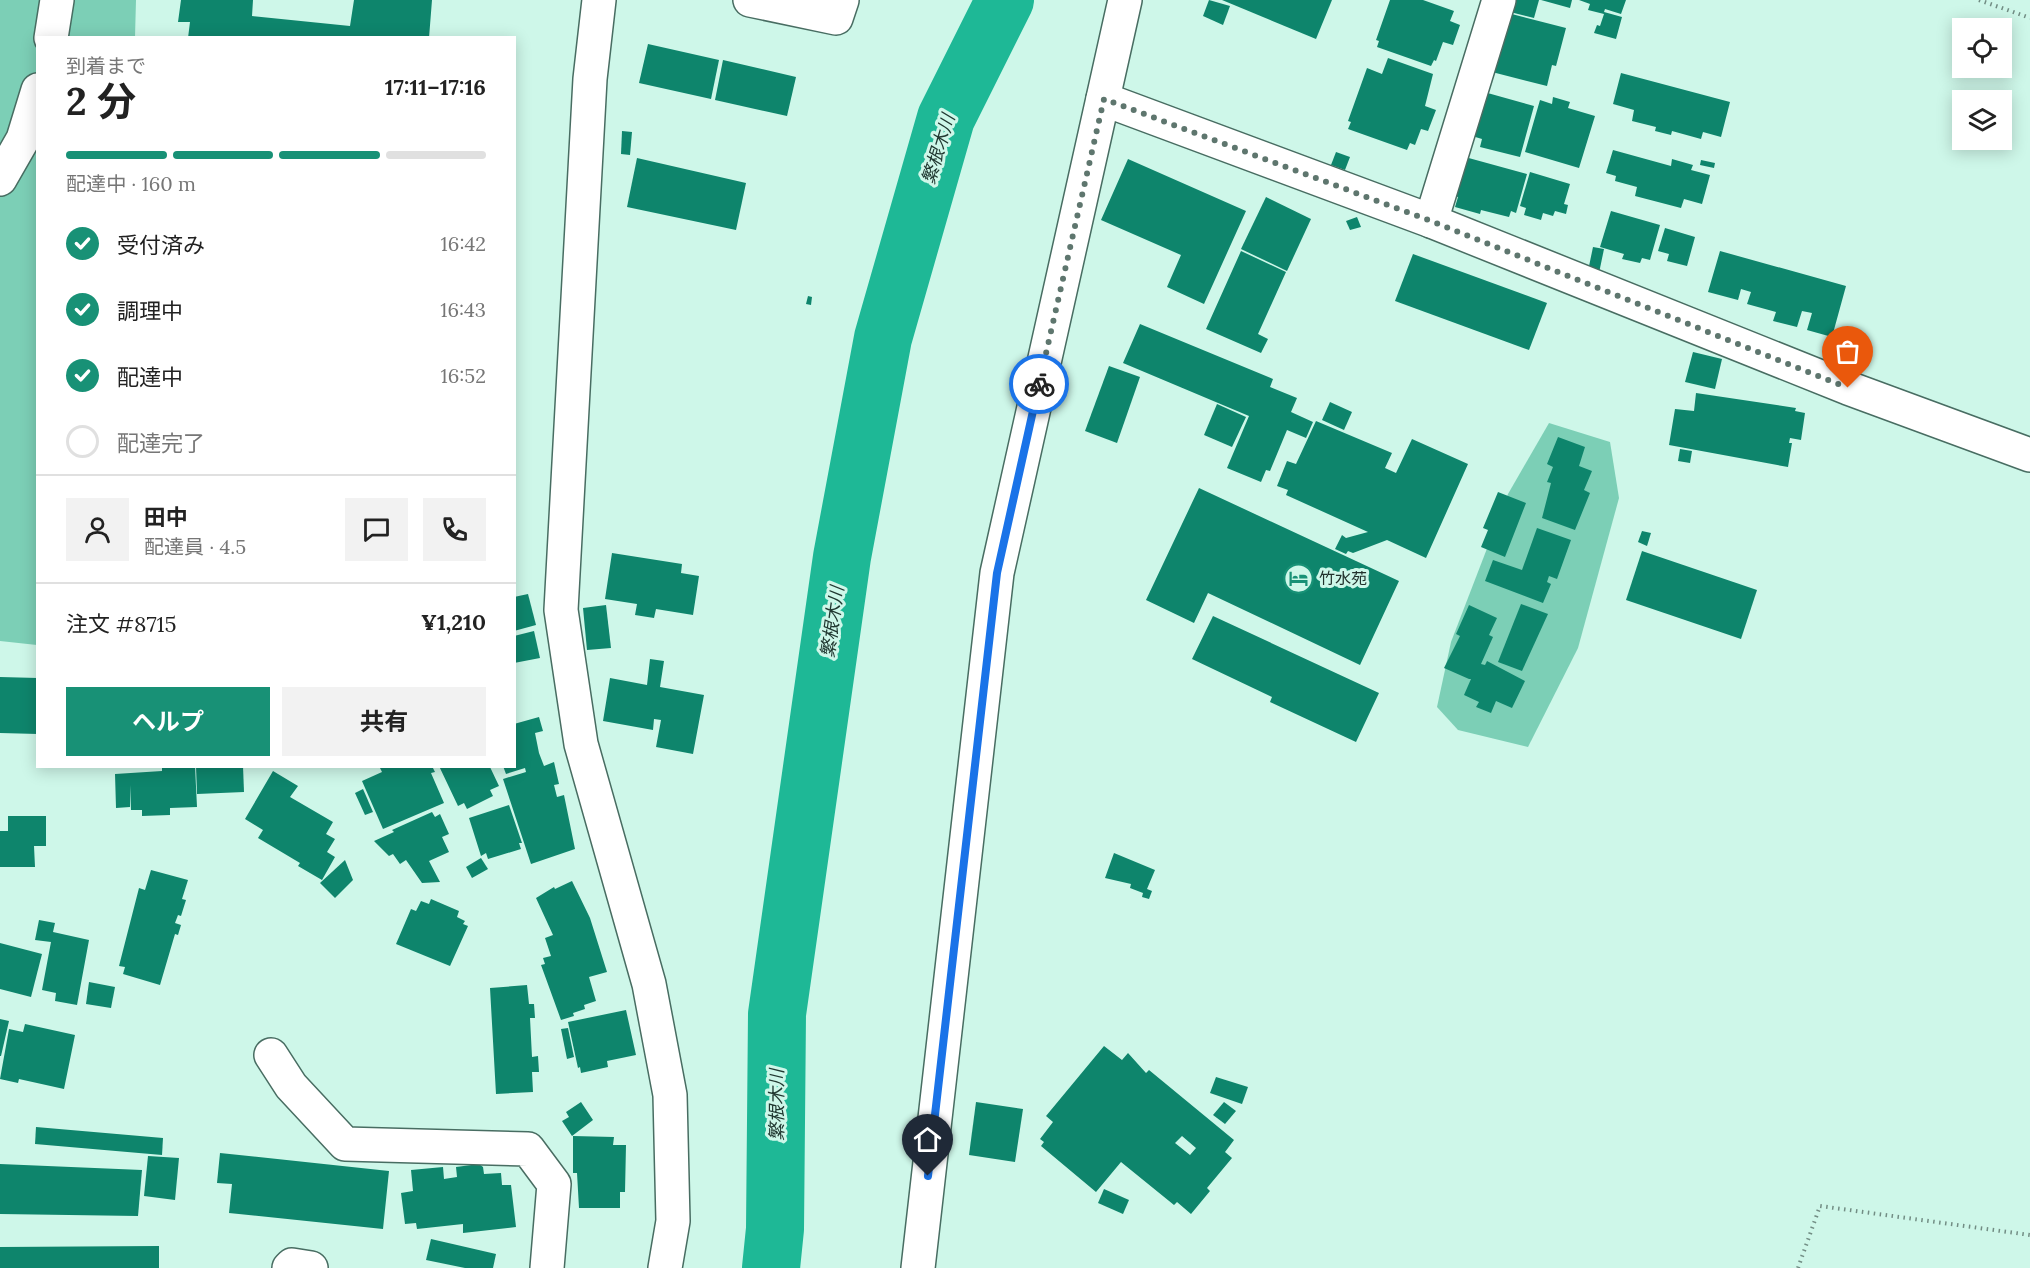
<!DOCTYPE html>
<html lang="ja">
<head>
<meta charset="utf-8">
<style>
	:root { --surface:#fff; --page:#f2f2f2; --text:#222; --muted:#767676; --line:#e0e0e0; --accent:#189176 }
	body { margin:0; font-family:Lora,"Noto Sans JP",serif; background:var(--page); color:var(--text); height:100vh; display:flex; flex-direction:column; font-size:22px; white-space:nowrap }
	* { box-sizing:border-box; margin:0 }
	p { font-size:20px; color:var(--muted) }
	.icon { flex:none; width:33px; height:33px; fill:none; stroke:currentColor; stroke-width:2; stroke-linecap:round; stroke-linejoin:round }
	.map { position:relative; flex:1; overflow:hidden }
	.sheet { position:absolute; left:36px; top:36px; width:480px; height:732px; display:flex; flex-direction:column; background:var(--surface); border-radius:0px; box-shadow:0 3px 15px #0003 }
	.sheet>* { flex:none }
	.tools { position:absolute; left:1952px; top:18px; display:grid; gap:12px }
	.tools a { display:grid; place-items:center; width:60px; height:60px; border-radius:0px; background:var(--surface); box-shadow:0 3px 15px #0003; font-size:30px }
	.pin { position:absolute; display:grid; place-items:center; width:51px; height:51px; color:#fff; margin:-62px -26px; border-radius:50% 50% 50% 0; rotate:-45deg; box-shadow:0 0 6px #0007 }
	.pin .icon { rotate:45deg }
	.courier { position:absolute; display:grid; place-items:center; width:60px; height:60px; margin:-30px; border:4px solid #1a73e8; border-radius:50%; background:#fff; color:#222; box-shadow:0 2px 8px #0007 }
	.headline em { font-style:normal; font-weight:700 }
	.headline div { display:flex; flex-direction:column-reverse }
	.headline { display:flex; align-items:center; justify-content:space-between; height:102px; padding:0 30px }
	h1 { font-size:39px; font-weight:700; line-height:45px }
	.bar { display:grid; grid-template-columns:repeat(4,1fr); gap:9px 6px; align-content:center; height:72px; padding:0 30px }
	.bar i { height:8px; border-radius:4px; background:var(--line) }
	.bar .current { background:var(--accent) }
	.bar p { grid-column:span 4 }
	.line { display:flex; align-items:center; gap:15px; padding:0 30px; border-top:2px solid var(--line) }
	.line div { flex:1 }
	.round { display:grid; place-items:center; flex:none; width:63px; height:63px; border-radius:0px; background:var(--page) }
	ol { padding:0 30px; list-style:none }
	li { display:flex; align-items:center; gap:18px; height:66px }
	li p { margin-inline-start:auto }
	li .icon { padding:6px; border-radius:50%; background:var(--accent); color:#fff; stroke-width:4 }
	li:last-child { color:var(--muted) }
	li i { width:33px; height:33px; border:3px solid var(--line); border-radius:50% }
	.cta { display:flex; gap:12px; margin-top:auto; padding:12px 30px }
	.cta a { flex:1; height:69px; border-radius:0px; background:var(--accent); color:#fff; font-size:24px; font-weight:700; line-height:69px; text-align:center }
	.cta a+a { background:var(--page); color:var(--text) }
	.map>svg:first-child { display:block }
</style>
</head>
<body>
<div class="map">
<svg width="2030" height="1268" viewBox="0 0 2030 1268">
	<rect width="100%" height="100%" fill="#cef7e9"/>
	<g fill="#7ccfb6">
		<path d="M0 0H136L135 37 38 38 37 645 0 641Z"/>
		<path d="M1549 423 1610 442 1619 498 1578 648 1528 747 1458 730 1437 707 1451 642 1508 494Z"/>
	</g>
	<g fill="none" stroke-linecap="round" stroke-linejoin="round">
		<path stroke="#1eb896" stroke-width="58" d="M771 1268 775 1229 777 1014 842 557 883 338 946 118 1005 0"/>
	</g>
	<g fill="#0e856c" fill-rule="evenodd">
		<path d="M181 0H253L252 16 350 26 354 0H432L429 38H188L190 22H178Z"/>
		<path d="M1209 0 1230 6 1223 25 1203 16Z"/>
		<path d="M1222 0H1332L1316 39Z"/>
		<path d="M1390 0H1423L1454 11 1450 21 1460 25 1453 45 1443 42 1436 61 1434 60 1431 66 1377 47 1379 41 1376 40Z"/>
		<path d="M1512 0H1539L1534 18 1510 12Z"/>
		<path d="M1541 0H1572L1570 8Z"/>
		<path d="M1579 0H1626L1621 14 1605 9 1604 12 1622 17 1616 39 1594 33 1597 25 1600 26 1604 14 1588 10 1590 4Z"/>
		<path d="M1508 13 1566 28 1556 66 1552 65 1547 86 1492 72Z"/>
		<path d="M648 44 719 60 711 99 639 83Z"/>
		<path d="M1388 58 1433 74 1425 106 1436 110 1428 131 1421 129 1415 145 1410 143 1407 150 1348 129 1351 122 1348 121 1367 68 1382 74Z"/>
		<path d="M723 60 796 77 787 116 715 100Z"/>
		<path d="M1621 73 1730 102 1721 137 1703 132 1701 139 1672 131 1671 135 1655 131 1656 127 1632 121 1634 110 1613 104Z"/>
		<path d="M1484 92 1534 106 1520 157 1480 147 1482 139 1472 136Z"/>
		<path d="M1553 97 1570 102 1568 108 1595 116 1579 168 1525 152 1540 100 1552 104Z"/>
		<path d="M622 131 632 132 630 155 621 154Z"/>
		<path d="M1613 150 1671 166 1672 159 1693 165 1691 170 1710 175 1702 204 1684 199 1681 208 1635 196 1637 187 1615 181 1616 176 1606 173Z"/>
		<path d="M1336 152 1350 157 1345 170 1331 165Z"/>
		<path d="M1465 157 1527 174 1516 213 1511 211 1509 217 1481 210 1480 214 1455 207 1458 197 1454 196Z"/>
		<path d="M637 158 746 183 736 230 627 207Z"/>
		<path d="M1128 159 1246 211 1204 304 1167 287 1181 255 1101 220Z"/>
		<path d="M1701 160 1715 163 1714 168 1700 165Z"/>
		<path d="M1530 172 1570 184 1564 204 1568 205 1566 214 1555 211 1553 216 1543 213 1541 220 1524 215 1526 208 1520 206Z"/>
		<path d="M1266 197 1311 219 1287 271 1241 249Z"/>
		<path d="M1611 211 1660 225 1650 260 1642 258 1640 263 1622 259 1624 254 1600 247Z"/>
		<path d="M1357 217 1361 227 1350 230 1346 221Z"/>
		<path d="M1665 228 1695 237 1687 266 1667 261 1669 254 1658 251Z"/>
		<path d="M1593 247 1604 249 1599 273 1588 271Z"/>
		<path d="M1241 251 1286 272 1258 334 1268 339 1261 353 1206 329Z"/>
		<path d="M1720 251 1846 286 1832 337 1807 330 1812 313 1802 311 1797 327 1773 321 1776 312 1747 304 1751 292 1741 289 1738 300 1708 292Z"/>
		<path d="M1413 254 1547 303 1529 350 1395 301Z"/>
		<path d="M808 296 812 297 811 305 806 304Z"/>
		<path d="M1140 324 1273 379 1270 387 1297 398 1291 412 1313 422 1306 438 1287 430 1270 471 1266 470 1261 482 1227 468 1249 416 1123 363Z"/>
		<path d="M1693 352 1722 359 1715 389 1685 382Z"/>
		<path d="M1109 366 1140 377 1117 443 1085 431Z"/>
		<path d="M1696 393 1796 408 1795 411 1805 413 1801 440 1790 438 1789 443H1792L1788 467 1669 445 1675 409 1694 411Z"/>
		<path d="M1330 402 1352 412 1344 430 1322 420Z"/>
		<path d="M1217 404 1246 417 1232 447 1204 435Z"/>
		<path d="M1316 421 1392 453 1385 468 1396 473 1412 439 1468 464 1426 558 1387 540 1353 553 1348 551 1346 554 1335 549 1342 535 1346 538 1368 532 1286 495 1288 490 1277 486 1287 461 1296 464Z"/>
		<path d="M1558 437 1585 447 1579 466 1592 471 1584 490 1590 493 1575 530 1542 518 1551 483 1547 482 1553 467 1547 464Z"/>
		<path d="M1680 449 1692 451 1690 463 1678 461Z"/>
		<path d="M1199 488 1399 581 1360 665 1208 593 1194 623 1146 600Z"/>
		<path d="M1498 492 1526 503 1505 557 1481 547 1488 530 1483 528Z"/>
		<path d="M1537 528 1571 540 1557 579 1549 576 1547 582 1551 584 1543 603 1485 581 1493 560 1522 570Z"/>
		<path d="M1642 531 1651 533 1647 546 1638 542Z"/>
		<path d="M1642 551 1757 590 1741 639 1626 600Z"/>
		<path d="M612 553 682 564 681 573 699 576 693 615 656 609 654 618 635 615 637 604 605 599Z"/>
		<path d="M528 594 536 625 514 631V597Z"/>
		<path d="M1521 604 1548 614 1522 671 1498 662Z"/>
		<path d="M606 605 611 648 587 650 583 608Z"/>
		<path d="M1469 605 1497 618 1489 635 1493 637 1481 664 1485 665 1487 661 1525 681 1512 708 1496 701 1491 713 1476 707 1479 702 1464 695 1471 679H1475H1469L1444 668 1460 636 1456 634Z"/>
		<path d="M1213 616 1379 693 1356 742 1270 702 1272 697 1192 659Z"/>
		<path d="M534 631 540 658 514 663V636Z"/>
		<path d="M650 659 664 661 660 687 704 695 693 754 656 747 661 720 654 719 653 730 603 721 610 678 647 685Z"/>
		<path d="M0 677 38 678V734L0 733Z"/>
		<path d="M539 717 543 731 535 733 539 753 544 766 554 762 559 784 554 785 557 797 564 795 575 849 531 864 503 779 526 772 525 768 506 774 503 766H514V724Z"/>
		<path d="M162 766H195L197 807 170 808V815L142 816V810H131L130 785V807L116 808 115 774 162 771Z"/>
		<path d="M196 766H243L244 792 197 794Z"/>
		<path d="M383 766H432L435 772 431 773 444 803 383 829 362 781 382 772 380 768Z"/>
		<path d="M439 766 490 767 499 786 490 790 493 796 467 809 464 803 458 806Z"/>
		<path d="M273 771 298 786 290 797 333 822 326 834 335 839 327 852 335 857 322 880 298 866 300 863 258 838 263 830 245 819Z"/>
		<path d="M363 789 373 812 365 815 355 793Z"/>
		<path d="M509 805 522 843H519L521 849 488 859 486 853 481 856 469 818Z"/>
		<path d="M432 812 435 817 440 814 449 834 442 837 449 852 429 861 440 882 422 883 406 860 400 864 393 854 389 856 374 841 394 832 392 830Z"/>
		<path d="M8 816H46V846H34L35 867H0V831H8Z"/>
		<path d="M1114 853 1155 870 1147 889 1152 891 1149 899 1142 897 1143 893 1130 888 1131 884 1105 878Z"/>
		<path d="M481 858 488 869 472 878 466 867Z"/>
		<path d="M345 860 353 880 335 898 320 883Z"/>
		<path d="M151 870 188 880 182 899 186 900 181 916 178 915 175 923 181 925 178 935 175 934 160 985 123 974 125 967 119 966 139 888 145 890Z"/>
		<path d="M572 881 590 918 607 972 589 977 596 1001 584 1005 585 1009 573 1013 574 1016 561 1020 541 965 545 964 543 958 551 956 545 938 553 935 536 898 554 887 555 889Z"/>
		<path d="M431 899 459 911 457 917 465 921 463 924 468 926 450 966 396 944 411 909 416 911 421 901 429 904Z"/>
		<path d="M39 920 55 923 53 932 89 940 77 1005 55 1001 56 993 42 990 51 942 35 940Z"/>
		<path d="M0 943 42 954 31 997 0 989Z"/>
		<path d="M89 982 115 987 111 1008 86 1004Z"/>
		<path d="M527 985 529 1004H534L535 1018H530L532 1057 538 1056 539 1072H532L533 1092 496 1094 490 988Z"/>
		<path d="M626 1010 636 1055 607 1061 608 1067 581 1073 580 1067 578 1068 568 1022Z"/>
		<path d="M0 1019 9 1021 1 1056H0Z"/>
		<path d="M25 1024 75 1035 64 1089 19 1079 18 1083 0 1079 9 1029 23 1032Z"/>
		<path d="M568 1028 574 1057 567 1059 561 1029Z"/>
		<path d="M1104 1046 1122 1060 1128 1053 1146 1073 1149 1070 1234 1140 1225 1152 1232 1158 1207 1188 1210 1191 1191 1214 1177 1202 1174 1205 1121 1162 1096 1192 1041 1146 1044 1142 1040 1139 1053 1122 1046 1116ZM1182 1136 1196 1148 1190 1155 1175 1143Z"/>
		<path d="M1216 1077 1248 1087 1242 1104 1210 1093Z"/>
		<path d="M581 1102 593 1120 572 1136 562 1121 569 1117 566 1112Z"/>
		<path d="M976 1102 1023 1109 1015 1162 969 1155Z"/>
		<path d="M1224 1102 1236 1111 1225 1124 1213 1115Z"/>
		<path d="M36 1127 163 1138 162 1155 35 1144Z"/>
		<path d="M573 1136 614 1137 613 1145H626L625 1192H620V1208H579L577 1173H573Z"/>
		<path d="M220 1153 389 1171 383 1229 229 1213 232 1184 217 1183Z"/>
		<path d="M148 1156 179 1158 175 1200 144 1196Z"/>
		<path d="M0 1164 142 1170 138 1216 0 1214Z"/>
		<path d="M479 1164 483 1167 484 1174 501 1173 502 1185H511L516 1227 463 1233V1224L417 1229 416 1223 405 1224 401 1193 413 1191 411 1170 443 1167 444 1179 457 1177 456 1167Z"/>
		<path d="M1104 1189 1129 1200 1123 1214 1098 1203Z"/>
		<path d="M431 1239 496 1254 493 1268H465L426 1260Z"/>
		<path d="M159 1246V1268H0V1247Z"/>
	</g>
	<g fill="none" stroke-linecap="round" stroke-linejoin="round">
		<defs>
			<g id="minor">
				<path d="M599 0 590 79 561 610 581 744 649 984 670 1095 673 1221 665 1268"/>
				<path d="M750 0 836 18 842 0"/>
				<path d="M51 38 57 0"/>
				<path d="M1103 99 1431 221 1848 388 2030 455"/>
				<path d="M0 179 23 139 38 90"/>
				<path d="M1431 221 1499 0"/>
				<path d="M271 1055 291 1086 345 1144 528 1149 554 1184 547 1268"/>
				<path d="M289 1268 292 1265 311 1268"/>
				<path d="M918 1268 997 573 1125 0"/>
			</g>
		</defs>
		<use href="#minor" stroke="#486d62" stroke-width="36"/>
		<g stroke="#728d84" stroke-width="4" stroke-dasharray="1.5 4.5" stroke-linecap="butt">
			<path d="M1979 0 2030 18"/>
			<path d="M1798 1268 1820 1206 2030 1235"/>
		</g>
		<use href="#minor" stroke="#fff" stroke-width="33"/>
	</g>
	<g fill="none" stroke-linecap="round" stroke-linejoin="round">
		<path stroke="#5e766e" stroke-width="6" stroke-dasharray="0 10.8" d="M1039 384 1104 99 1431 221 1848 388"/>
		<path stroke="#1a73e8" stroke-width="8" d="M928 1176 997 573 1039 384"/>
	</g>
	<defs>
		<symbol id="hotel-ring" viewBox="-11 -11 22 22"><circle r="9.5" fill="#cef7e9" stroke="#189176" stroke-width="1.5"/><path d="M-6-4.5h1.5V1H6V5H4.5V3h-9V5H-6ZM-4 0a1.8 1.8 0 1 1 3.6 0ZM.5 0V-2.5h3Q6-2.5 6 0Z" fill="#189176"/></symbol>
	</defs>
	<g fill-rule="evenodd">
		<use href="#hotel-ring" x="1282" y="562" width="33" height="33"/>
	</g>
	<g text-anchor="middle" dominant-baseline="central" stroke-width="6" stroke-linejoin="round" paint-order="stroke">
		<g font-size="16" fill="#21312c" stroke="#cef7e9" text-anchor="start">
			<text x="1319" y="578">竹水苑</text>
		</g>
		<g font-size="18" font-style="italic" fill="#213831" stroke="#cef7e9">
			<text transform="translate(938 149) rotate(-73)">繁根木川</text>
			<text transform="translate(832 622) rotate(-82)">繁根木川</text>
			<text transform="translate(776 1105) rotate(-90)">繁根木川</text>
		</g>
	</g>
</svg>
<div class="tools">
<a><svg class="icon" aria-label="locate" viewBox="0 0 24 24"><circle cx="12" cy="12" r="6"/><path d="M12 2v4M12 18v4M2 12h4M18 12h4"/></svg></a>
<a><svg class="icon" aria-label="layers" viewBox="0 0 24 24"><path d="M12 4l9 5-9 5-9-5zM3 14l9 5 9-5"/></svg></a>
</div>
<div class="pin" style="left:1848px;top:388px;background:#ea580c"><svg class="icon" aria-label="bag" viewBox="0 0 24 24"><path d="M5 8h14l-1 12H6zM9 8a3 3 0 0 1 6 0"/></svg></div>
<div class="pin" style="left:928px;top:1176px;background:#1f2937"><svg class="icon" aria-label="home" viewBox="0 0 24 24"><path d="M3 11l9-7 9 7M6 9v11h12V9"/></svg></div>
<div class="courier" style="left:1039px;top:384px"><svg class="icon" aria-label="bike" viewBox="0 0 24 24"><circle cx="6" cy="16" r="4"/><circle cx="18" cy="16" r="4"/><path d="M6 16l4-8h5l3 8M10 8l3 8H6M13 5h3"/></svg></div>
<section class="sheet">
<div class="headline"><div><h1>2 分</h1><p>到着まで</p></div><em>17:11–17:16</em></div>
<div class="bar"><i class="current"></i><i class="current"></i><i class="current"></i><i></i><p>配達中 · 160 m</p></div>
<ol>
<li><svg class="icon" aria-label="check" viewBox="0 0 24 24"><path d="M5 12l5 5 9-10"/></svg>受付済み<p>16:42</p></li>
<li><svg class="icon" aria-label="check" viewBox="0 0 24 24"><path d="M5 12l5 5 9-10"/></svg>調理中<p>16:43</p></li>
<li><svg class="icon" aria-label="check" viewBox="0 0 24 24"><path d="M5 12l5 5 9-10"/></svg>配達中<p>16:52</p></li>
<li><i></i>配達完了</li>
</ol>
<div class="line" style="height:108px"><a class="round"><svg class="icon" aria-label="person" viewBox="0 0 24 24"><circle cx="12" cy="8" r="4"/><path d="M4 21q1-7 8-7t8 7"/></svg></a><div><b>田中</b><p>配達員 · 4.5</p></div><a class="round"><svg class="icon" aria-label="chat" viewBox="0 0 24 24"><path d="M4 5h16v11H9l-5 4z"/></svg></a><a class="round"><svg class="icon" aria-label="phone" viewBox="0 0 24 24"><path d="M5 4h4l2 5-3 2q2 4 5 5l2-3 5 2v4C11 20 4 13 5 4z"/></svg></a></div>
<div class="line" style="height:78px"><div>注文 #8715</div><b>¥1,210</b></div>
<div class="cta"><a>ヘルプ</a><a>共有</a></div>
</section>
</div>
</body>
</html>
